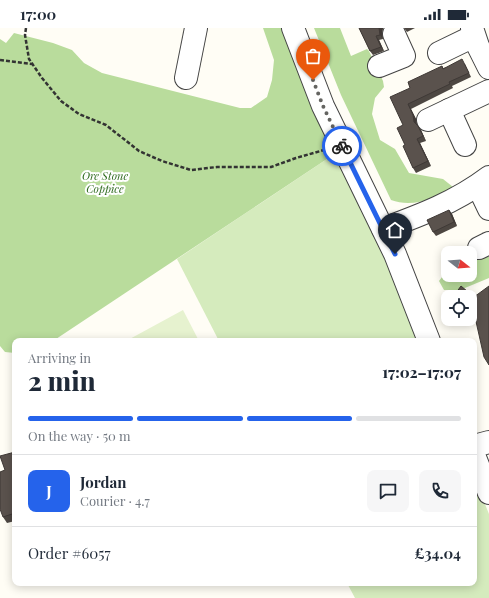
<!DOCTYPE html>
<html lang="en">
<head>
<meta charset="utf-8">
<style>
	:root { --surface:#fff; --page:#f6f6f7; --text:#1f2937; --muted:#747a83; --line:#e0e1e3; --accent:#2563eb }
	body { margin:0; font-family:"Playfair Display",serif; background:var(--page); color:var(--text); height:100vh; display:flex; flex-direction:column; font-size:15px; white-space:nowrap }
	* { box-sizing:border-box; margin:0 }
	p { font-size:13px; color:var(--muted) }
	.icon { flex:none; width:22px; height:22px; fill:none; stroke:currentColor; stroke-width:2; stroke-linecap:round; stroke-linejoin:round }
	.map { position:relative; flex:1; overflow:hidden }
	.details { position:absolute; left:12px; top:310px; width:465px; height:248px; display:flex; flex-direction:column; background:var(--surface); border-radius:8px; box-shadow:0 2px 10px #0003 }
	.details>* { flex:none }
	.needle { width:26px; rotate:107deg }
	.controls { position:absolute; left:441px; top:218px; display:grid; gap:8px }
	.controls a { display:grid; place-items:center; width:36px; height:36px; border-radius:8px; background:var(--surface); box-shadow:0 2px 10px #0003; font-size:20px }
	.pin { position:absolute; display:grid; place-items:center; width:34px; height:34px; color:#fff; margin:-41px -17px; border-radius:50% 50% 50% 0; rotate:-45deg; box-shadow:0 0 4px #0007 }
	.pin .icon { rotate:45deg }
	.courier { position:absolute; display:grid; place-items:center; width:40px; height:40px; margin:-20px; border:3px solid #2563eb; border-radius:50%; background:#fff; color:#222; box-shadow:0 1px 5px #0007 }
	.overview em { font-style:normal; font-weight:800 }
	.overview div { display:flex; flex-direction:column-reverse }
	.overview { display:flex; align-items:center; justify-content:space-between; height:68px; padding:0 16px }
	h1 { font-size:26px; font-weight:800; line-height:30px }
	.bar { display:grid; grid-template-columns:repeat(4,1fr); gap:6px 4px; align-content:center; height:48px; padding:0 16px }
	.bar i { height:5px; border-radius:3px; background:var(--line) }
	.bar .active { background:var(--accent) }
	.bar p { grid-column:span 4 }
	.line { display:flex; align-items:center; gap:10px; padding:0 16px; border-top:1px solid var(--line) }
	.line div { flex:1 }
	.round { display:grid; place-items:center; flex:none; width:42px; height:42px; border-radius:8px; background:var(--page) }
	.status { display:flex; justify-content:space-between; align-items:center; height:28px; padding:0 20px; background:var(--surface); direction:ltr }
	.status svg { height:11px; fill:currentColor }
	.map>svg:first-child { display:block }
</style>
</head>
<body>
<div class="status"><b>17:00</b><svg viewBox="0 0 49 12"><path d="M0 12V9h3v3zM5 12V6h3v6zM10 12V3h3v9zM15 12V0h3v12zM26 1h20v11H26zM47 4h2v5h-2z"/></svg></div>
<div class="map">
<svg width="489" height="570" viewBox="0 0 489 570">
	<rect width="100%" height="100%" fill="#fffdf5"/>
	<g fill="#d5ebbd">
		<path d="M339 123 423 313H219L177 231Z"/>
		<path d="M474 449 489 486V570H355L347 555H474Z"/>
	</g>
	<g fill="#b9dc9c">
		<path d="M263 0H283L339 123 53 313H15V325L5 324 0 318V11L6 15 14 5 53 15 72 22 84 35 102 45 240 80H251L267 69 272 52 274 32Z"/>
		<path d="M314 0H340L351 28 367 21 369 23 383 53 384 59 375 70 372 86 380 112 395 121 409 145 443 151 453 159C435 171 412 180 391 172L341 67Z"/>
		<path d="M470 227 489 229V250L460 262H444L439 253 448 241V247H470Z"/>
	</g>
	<path fill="#e6f2cf" d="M183 282 199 313H126Z"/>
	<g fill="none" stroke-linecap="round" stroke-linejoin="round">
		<defs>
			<g id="minor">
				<path d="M293 0 323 78 395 226 429 313"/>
				<path d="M472 0 478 18 489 40"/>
				<path d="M439 25 474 8"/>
				<path d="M379 38 404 28 394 6"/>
				<path d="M186 50 196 0"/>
				<path d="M449 82 465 117"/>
				<path d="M428 92 489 63"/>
				<path d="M478 158 489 181"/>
				<path d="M383 201C421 187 456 174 489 149"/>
				<path d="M479 220 489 215"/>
				<path d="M474 418 489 414"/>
				<path d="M474 427 489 465"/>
			</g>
		</defs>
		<use href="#minor" stroke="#444" stroke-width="24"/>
		<g stroke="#333" stroke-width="2.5" stroke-dasharray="4 2" stroke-linecap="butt">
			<path d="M26 0 25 7 29 31 42 50 61 73 79 86 106 97 139 123 162 133 191 142 217 139H271L296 130 324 122"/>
			<path d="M0 32 32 36"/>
		</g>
		<use href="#minor" stroke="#fff" stroke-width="22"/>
	</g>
	<g fill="#4d4742">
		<path d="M359 0H383L382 5 383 11 379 12 384 23 373 27 370 23Z"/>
		<path d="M404 0H415L407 4Z"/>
		<path d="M465 36 471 49 452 58 453 60 411 81 416 91 417 97 421 102 426 113 420 115 431 138 416 145 413 140 405 117 403 97 410 60 442 38 443 40Z"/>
		<path d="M449 182 452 186 457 198 436 208 433 204Z"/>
		<path d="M470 269H474L475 291 470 287Z"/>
		<path d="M15 424V493L7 495 3 489 5 442Z"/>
	</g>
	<g fill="#3f3936">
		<path d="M379 0H383L382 5 383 11 380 7Z"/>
		<path d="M376 8 379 12 384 23 381 19Z"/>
		<path d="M408 76 411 81 416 91 417 98 414 94Z"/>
		<path d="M418 98 421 102 426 113 423 108Z"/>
		<path d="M417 111 420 115 431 138 428 133Z"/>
		<path d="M449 182 452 186 457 198 454 194Z"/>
	</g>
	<g fill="#5a524d" stroke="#3f3936">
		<path d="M359 0H379L380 7 376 8 381 19 370 23Z"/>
		<path d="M462 31 469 45 449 54 450 56 408 76 413 87 414 94 418 98 423 108 417 111 428 133 413 140 403 118 405 117 397 100 403 97 390 69 410 60 408 54 442 38 443 41Z"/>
		<path d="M449 182 454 194 433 204 427 192Z"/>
		<path d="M461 258 474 269 489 258V337L484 329 475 289 470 285V269H453Z"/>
		<path d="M15 424V485L3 489 0 481V444L5 442 0 428Z"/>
	</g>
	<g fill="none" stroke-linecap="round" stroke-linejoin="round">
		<path stroke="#646461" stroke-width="4" stroke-dasharray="0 7.2" d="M313 52 323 78 342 118"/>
		<path stroke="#2563eb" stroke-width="5" d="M342 118 395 226"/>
	</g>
	<g text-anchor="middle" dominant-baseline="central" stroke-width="4" stroke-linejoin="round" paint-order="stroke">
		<g font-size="11" font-style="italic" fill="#2f6b1f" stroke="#fff">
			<text x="105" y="147">Ore Stone<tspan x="105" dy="13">Coppice</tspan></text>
		</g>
	</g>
</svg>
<div class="controls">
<a><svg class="needle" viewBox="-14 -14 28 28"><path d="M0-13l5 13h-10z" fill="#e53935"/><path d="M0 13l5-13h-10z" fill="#747a83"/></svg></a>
<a><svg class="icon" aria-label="locate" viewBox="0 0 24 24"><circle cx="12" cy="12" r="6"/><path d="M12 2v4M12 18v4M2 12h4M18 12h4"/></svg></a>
</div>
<div class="pin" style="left:313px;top:52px;background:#ea580c"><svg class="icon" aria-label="bag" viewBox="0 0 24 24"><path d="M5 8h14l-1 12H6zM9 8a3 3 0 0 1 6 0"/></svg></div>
<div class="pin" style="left:395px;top:226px;background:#1f2937"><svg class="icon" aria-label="home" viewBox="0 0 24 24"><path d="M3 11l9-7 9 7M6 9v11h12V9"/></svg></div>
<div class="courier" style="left:342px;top:118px"><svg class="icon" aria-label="bike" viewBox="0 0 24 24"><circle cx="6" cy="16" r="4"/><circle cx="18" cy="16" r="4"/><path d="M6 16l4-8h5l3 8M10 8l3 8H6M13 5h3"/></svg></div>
<section class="details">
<div class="overview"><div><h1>2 min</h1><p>Arriving in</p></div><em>17:02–17:07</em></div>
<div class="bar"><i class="active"></i><i class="active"></i><i class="active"></i><i></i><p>On the way · 50 m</p></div>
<div class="line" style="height:72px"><b class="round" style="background:var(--accent);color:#fff">J</b><div><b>Jordan</b><p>Courier · 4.7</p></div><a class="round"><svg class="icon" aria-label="chat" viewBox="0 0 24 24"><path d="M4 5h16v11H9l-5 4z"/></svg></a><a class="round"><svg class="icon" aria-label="phone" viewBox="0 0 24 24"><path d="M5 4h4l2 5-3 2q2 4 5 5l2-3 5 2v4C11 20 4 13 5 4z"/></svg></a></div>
<div class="line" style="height:52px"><div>Order #6057</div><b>£34.04</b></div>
</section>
</div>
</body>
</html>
